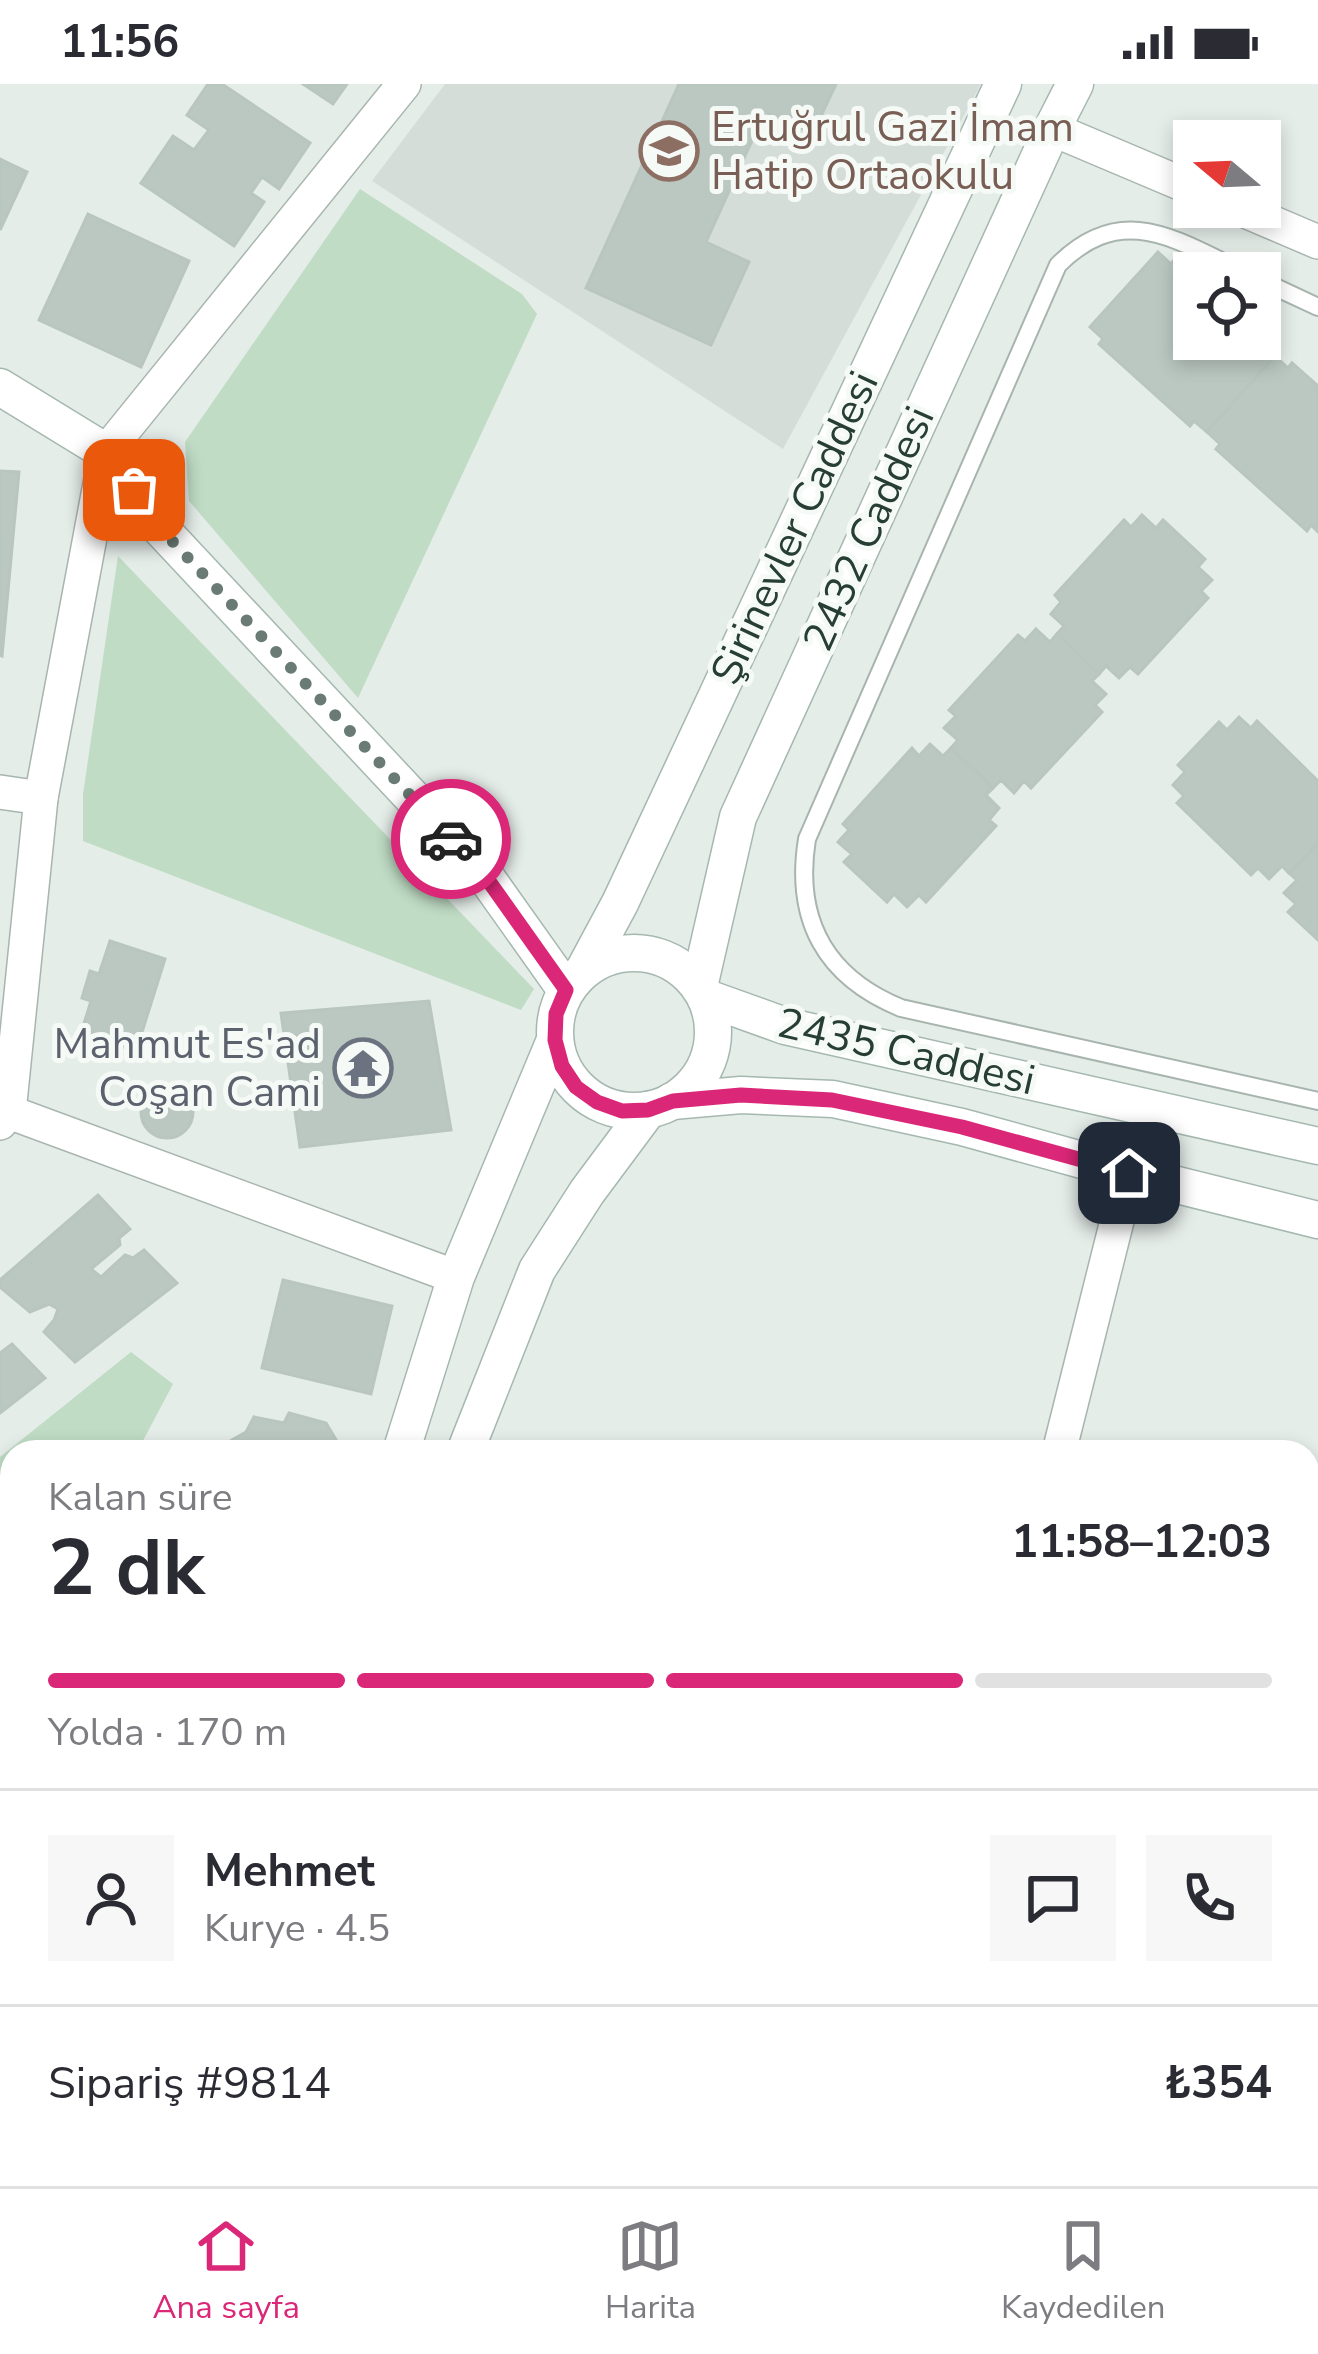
<!DOCTYPE html>
<html lang="tr">
<head>
<meta charset="utf-8">
<style>
	:root { --surface:#fff; --page:#f7f7f7; --text:#2b2b33; --muted:#7c7c81; --line:#e1e1e2; --accent:#db2777 }
	body { margin:0; font-family:"Nunito Sans",sans-serif; background:var(--page); color:var(--text); height:100vh; display:flex; flex-direction:column; font-size:45px; white-space:nowrap }
	* { box-sizing:border-box; margin:0 }
	p { font-size:39px; color:var(--muted) }
	.icon { flex:none; width:66px; height:66px; fill:none; stroke:currentColor; stroke-width:2; stroke-linecap:round; stroke-linejoin:round }
	.map { position:relative; flex:1; overflow:hidden }
	.panel { position:absolute; left:0px; top:1356px; width:1320px; height:747px; display:flex; flex-direction:column; background:var(--surface); border-radius:36px 36px 0 0; box-shadow:0 6px 18px #0003 }
	.panel>* { flex:none }
	.needle { width:78px; rotate:289deg }
	.controls { position:absolute; left:1173px; top:36px; display:grid; gap:24px }
	.controls a { display:grid; place-items:center; width:108px; height:108px; border-radius:0px; background:var(--surface); box-shadow:0 6px 18px #0003; font-size:60px }
	.pin { position:absolute; display:grid; place-items:center; width:102px; height:102px; color:#fff; margin:-51px; border-radius:24px; box-shadow:0 6px 18px #0006 }
	.courier { position:absolute; display:grid; place-items:center; width:120px; height:120px; margin:-60px; border:9px solid #db2777; border-radius:50%; background:#fff; color:#222; box-shadow:0 3px 15px #0007 }
	.summary em { font-style:normal; font-weight:700 }
	.summary div { display:flex; flex-direction:column-reverse }
	.summary { display:flex; align-items:center; justify-content:space-between; height:204px; padding:0 48px }
	h1 { font-size:78px; font-weight:700; line-height:90px }
	.bar { display:grid; grid-template-columns:repeat(4,1fr); gap:18px 12px; align-content:center; height:144px; padding:0 48px }
	.bar i { height:15px; border-radius:9px; background:var(--line) }
	.bar .selected { background:var(--accent) }
	.bar p { grid-column:span 4 }
	.line { display:flex; align-items:center; gap:30px; padding:0 48px; border-top:3px solid var(--line) }
	.line div { flex:1 }
	.round { display:grid; place-items:center; flex:none; width:126px; height:126px; border-radius:0px; background:var(--page) }
	.status { display:flex; justify-content:space-between; align-items:center; height:84px; padding:0 60px; background:var(--surface); direction:ltr }
	.status svg { height:33px; fill:currentColor }
	.dock { display:flex; justify-content:space-around; align-items:center; height:168px; border-top:3px solid var(--line); background:var(--surface); font-size:33px; color:var(--muted) }
	.dock a { display:grid; justify-items:center; gap:6px }
	.dock .selected { color:var(--accent) }
	.map>svg:first-child { display:block }
</style>
</head>
<body>
<div class="status"><b>11:56</b><svg viewBox="0 0 49 12"><path d="M0 12V9h3v3zM5 12V6h3v6zM10 12V3h3v9zM15 12V0h3v12zM26 1h20v11H26zM47 4h2v5h-2z"/></svg></div>
<div class="map">
<svg width="1318" height="2102" viewBox="0 0 1318 2102">
	<rect width="100%" height="100%" fill="#e5ede9"/>
	<path fill="#d4ddd8" d="M445 0H981L783 365 372 97Z"/>
	<g fill="#c0dcc5">
		<path d="M360 105 522 210 537 230 358 614 189 417 185 358Z"/>
		<path d="M118 472 534 905 521 926 83 757V710Z"/>
		<path d="M131 1268 173 1300 137 1368H12V1474L0 1461V1373Z"/>
	</g>
	<g fill="#bbc8c2" stroke="#b8c6bf" stroke-width="3">
		<path d="M208 0H222L310 59 279 105 262 93 251 109 264 118 234 162 141 99 173 52 194 66 209 46 187 31Z"/>
		<path d="M303 0H347L333 20Z"/>
		<path d="M679 0H836L813 49 765 28 706 158 749 178 711 261 586 204Z"/>
		<path d="M0 75 27 88 0 146Z"/>
		<path d="M88 130 189 177 141 283 39 236Z"/>
		<path d="M1158 168 1171 180 1175 175 1194 191V255H1260V250L1266 256 1262 261 1275 272 1207 348 1194 337 1190 342 1099 260 1103 255 1090 243Z"/>
		<path d="M1275 272 1288 284 1292 279 1318 302V448L1311 441 1307 447 1216 365 1220 360 1207 348Z"/>
		<path d="M0 387 19 388 2 572 0 571Z"/>
		<path d="M1142 431 1156 444 1163 436 1205 475 1198 483 1212 496 1201 507 1208 514 1138 590 1130 583 1119 594 1106 582 1099 590 1057 550 1064 542 1051 530 1061 518 1055 511 1124 436 1131 443Z"/>
		<path d="M1036 545 1050 558 1057 550 1099 590 1092 597 1106 610 1095 621 1102 628 1031 704 1024 697 1014 709 1001 696 993 704 951 664 958 656 944 644 956 632 949 626 1018 551 1025 557Z"/>
		<path d="M1239 633 1251 644 1257 637 1318 697V759L1289 789 1282 782 1269 795 1258 784 1251 791 1177 719 1184 712 1173 701 1185 688 1178 681 1219 638 1227 646Z"/>
		<path d="M930 660 943 672 951 664 993 704 986 711 999 724 989 736 996 742 926 818 919 811 907 823 894 810 887 818 844 778 852 770 838 758 849 746 843 740 912 664 919 672Z"/>
		<path d="M1318 759V856L1288 828 1296 820 1284 809 1297 796 1289 789Z"/>
		<path d="M110 857 165 875 136 967 81 949 91 917 82 914 90 887 99 890Z"/>
		<path d="M429 917 451 1046 300 1063 281 929Z"/>
		<circle cx="167" cy="1028" r="26"/>
		<path d="M98 1111 130 1145 119 1154 120 1161 91 1185 101 1193 125 1171 133 1174 144 1166 177 1199 75 1278 44 1248 54 1236 58 1225 49 1220 30 1228 0 1203V1196Z"/>
		<path d="M283 1196 392 1222 371 1310 262 1284Z"/>
		<path d="M12 1260 45 1294 0 1329V1269Z"/>
		<path d="M289 1329 326 1339 338 1359 352 1364 351 1368H223L225 1360 246 1348 254 1333 284 1339Z"/>
		<path d="M0 1488 12 1500V1555L7 1561 0 1553Z"/>
		<path d="M0 1772 12 1777V1858L0 1888Z"/>
	</g>
	<g fill="none" stroke-linecap="round" stroke-linejoin="round">
		<defs>
			<g id="lane">
				<path d="M1246 189C1177 157 1123 116 1058 181L807 755C794 836 825 893 901 924L1318 1017"/>
				<path d="M1260 196 1318 223"/>
			</g>
			<g id="street">
				<path d="M1052 45 1194 105"/>
				<path d="M1236 123 1318 158"/>
				<path d="M0 708 41 714"/>
				<path d="M9 1028 456 1193"/>
				<path d="M0 1039 9 1028 41 714 106 368 404 0"/>
				<path d="M1059 1368 1129 1089"/>
				<path d="M0 1697 12 1703"/>
				<path d="M876 2102 879 2091"/>
			</g>
			<g id="secondary">
				<path d="M0 303 106 368 161 445 483 789 566 906"/>
				<circle cx="634" cy="948" r="79"/>
				<path d="M584 886 620 819 1003 0"/>
				<path d="M699 903 738 733 1052 45 1075 0"/>
				<path d="M707 914 785 942 1318 1062"/>
				<path d="M672 1017 741 1011 833 1015 962 1043 1129 1089 1318 1136"/>
				<path d="M401 1368 456 1193 555 956"/>
				<path d="M465 1368 537 1186 587 1108 648 1026"/>
				<path d="M193 2102 196 2091"/>
				<path d="M260 2102 263 2091"/>
			</g>
		</defs>
		<use href="#lane" stroke="#a8b5af" stroke-width="20"/>
		<use href="#street" stroke="#a8b5af" stroke-width="36"/>
		<use href="#secondary" stroke="#a5b8b0" stroke-width="39"/>
		<use href="#lane" stroke="#fff" stroke-width="16"/>
		<use href="#street" stroke="#fff" stroke-width="33"/>
		<use href="#secondary" stroke="#fff" stroke-width="36"/>
	</g>
	<g fill="none" stroke-linecap="round" stroke-linejoin="round">
		<path stroke="#697b74" stroke-width="12" stroke-dasharray="0 21.6" d="M134 406 161 445 451 755"/>
		<path stroke="#db2777" stroke-width="15" d="M451 755 483 789 566 906 556 930 555 956 562 982 576 1003 597 1018 622 1027 648 1026 673 1017 741 1011 832 1016 962 1043 1129 1089"/>
	</g>
	<defs>
		<symbol id="school-ring" viewBox="-11 -11 22 22"><circle r="9.5" fill="#f6faf7" stroke="#8d6e63" stroke-width="1.5"/><path d="M0-5L7-2L0 1L-7-2ZM-4 1L0 2.5L4 1V4Q0 6-4 4Z" fill="#8d6e63"/></symbol>
		<symbol id="temple-ring" viewBox="-11 -11 22 22"><circle r="9.5" fill="#f6faf7" stroke="#6b7280" stroke-width="1.5"/><path d="M0-6L5-2H3V0L6.5 2.5H4V6H1.5V3h-3V6H-4V2.5H-6.5L-3 0V-2H-5Z" fill="#6b7280"/></symbol>
	</defs>
	<g fill-rule="evenodd">
		<use href="#school-ring" x="636" y="34" width="66" height="66"/>
		<use href="#temple-ring" x="330" y="951" width="66" height="66"/>
	</g>
	<g text-anchor="middle" dominant-baseline="central" stroke-width="10" stroke-linejoin="round" paint-order="stroke">
		<g font-size="42" fill="#785e54" stroke="#f6faf7" text-anchor="start">
			<text x="711" y="43">Ertuğrul Gazi İmam<tspan x="711" dy="48">Hatip Ortaokulu</tspan></text>
		</g>
		<g font-size="42" fill="#263e35" stroke="#f6faf7">
			<text transform="translate(795 444) rotate(-65)">Şirinevler Caddesi</text>
			<text transform="translate(869 445) rotate(-66)">2432 Caddesi</text>
			<text transform="translate(906 968) rotate(13)">2435 Caddesi</text>
		</g>
		<g font-size="42" fill="#5b616d" stroke="#f6faf7" text-anchor="end">
			<text x="321" y="960">Mahmut Es'ad<tspan x="321" dy="48">Coşan Cami</tspan></text>
		</g>
	</g>
</svg>
<div class="controls">
<a><svg class="needle" viewBox="-14 -14 28 28"><path d="M0-13l5 13h-10z" fill="#e53935"/><path d="M0 13l5-13h-10z" fill="#7c7c81"/></svg></a>
<a><svg class="icon" aria-label="locate" viewBox="0 0 24 24"><circle cx="12" cy="12" r="6"/><path d="M12 2v4M12 18v4M2 12h4M18 12h4"/></svg></a>
</div>
<div class="pin" style="left:134px;top:406px;background:#ea580c"><svg class="icon" aria-label="bag" viewBox="0 0 24 24"><path d="M5 8h14l-1 12H6zM9 8a3 3 0 0 1 6 0"/></svg></div>
<div class="pin" style="left:1129px;top:1089px;background:#1f2937"><svg class="icon" aria-label="home" viewBox="0 0 24 24"><path d="M3 11l9-7 9 7M6 9v11h12V9"/></svg></div>
<div class="courier" style="left:451px;top:755px"><svg class="icon" aria-label="car" viewBox="0 0 24 24"><path d="M5 17H2v-5l4-1 3-4h7l3 4 3 1v5h-3M9 17h6M6 11h13"/><circle cx="7" cy="17" r="2"/><circle cx="17" cy="17" r="2"/></svg></div>
<section class="panel">
<div class="summary"><div><h1>2 dk</h1><p>Kalan süre</p></div><em>11:58–12:03</em></div>
<div class="bar"><i class="selected"></i><i class="selected"></i><i class="selected"></i><i></i><p>Yolda · 170 m</p></div>
<div class="line" style="height:216px"><a class="round"><svg class="icon" aria-label="person" viewBox="0 0 24 24"><circle cx="12" cy="8" r="4"/><path d="M4 21q1-7 8-7t8 7"/></svg></a><div><b>Mehmet</b><p>Kurye · 4.5</p></div><a class="round"><svg class="icon" aria-label="chat" viewBox="0 0 24 24"><path d="M4 5h16v11H9l-5 4z"/></svg></a><a class="round"><svg class="icon" aria-label="phone" viewBox="0 0 24 24"><path d="M5 4h4l2 5-3 2q2 4 5 5l2-3 5 2v4C11 20 4 13 5 4z"/></svg></a></div>
<div class="line" style="height:156px"><div>Sipariş #9814</div><b>₺354</b></div>
</section>
</div>
<nav class="dock">
<a class="selected"><svg class="icon" aria-label="home" viewBox="0 0 24 24"><path d="M3 11l9-7 9 7M6 9v11h12V9"/></svg>Ana sayfa</a>
<a><svg class="icon" aria-label="map" viewBox="0 0 24 24"><path d="M3 6l6-2 6 2 6-2v14l-6 2-6-2-6 2zM9 4v14M15 6v14"/></svg>Harita</a>
<a><svg class="icon" aria-label="saved" viewBox="0 0 24 24"><path d="M7 4h10v16l-5-4-5 4z"/></svg>Kaydedilen</a>
</nav>
</body>
</html>
